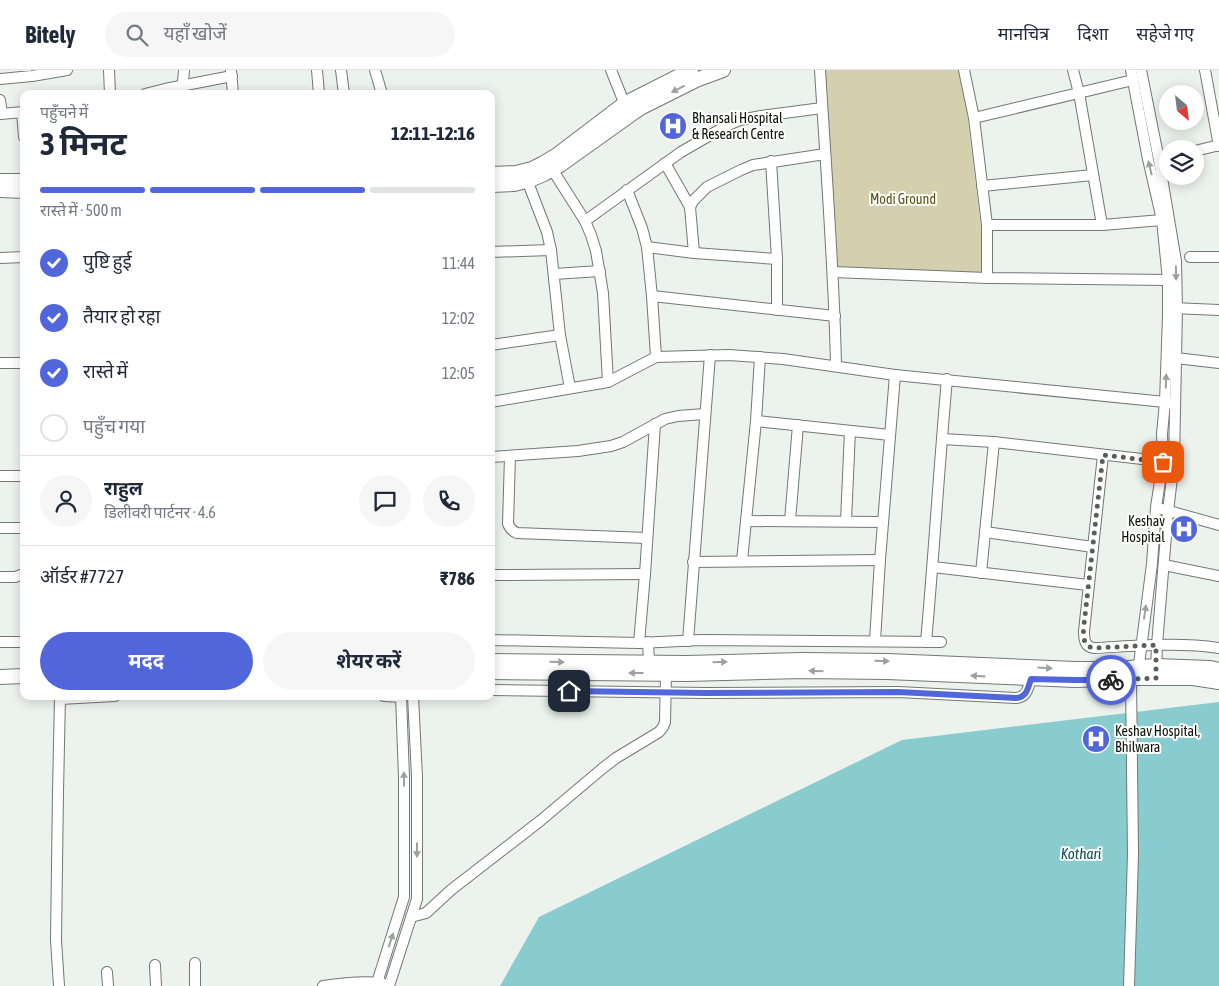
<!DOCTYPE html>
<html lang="hi">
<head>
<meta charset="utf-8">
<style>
	:root { --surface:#fff; --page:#f6f6f7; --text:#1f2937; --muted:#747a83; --line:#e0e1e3; --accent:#5266dc }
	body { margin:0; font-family:"Asap Condensed","Noto Sans Devanagari",sans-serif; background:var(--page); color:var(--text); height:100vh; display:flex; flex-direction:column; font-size:19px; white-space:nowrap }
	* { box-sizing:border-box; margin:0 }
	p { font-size:16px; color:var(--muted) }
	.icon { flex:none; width:28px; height:28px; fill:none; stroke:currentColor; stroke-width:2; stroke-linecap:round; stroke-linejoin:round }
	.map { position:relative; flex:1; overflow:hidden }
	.panel { position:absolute; left:20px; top:20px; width:475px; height:610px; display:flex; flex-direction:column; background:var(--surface); border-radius:10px; box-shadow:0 2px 12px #0003 }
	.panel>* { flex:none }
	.needle { width:32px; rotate:152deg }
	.buttons { position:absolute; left:1159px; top:15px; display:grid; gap:10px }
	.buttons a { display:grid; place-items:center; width:45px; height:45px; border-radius:50%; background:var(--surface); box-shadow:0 2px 12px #0003; font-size:25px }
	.pin { position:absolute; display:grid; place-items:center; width:42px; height:42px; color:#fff; margin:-21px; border-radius:10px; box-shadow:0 2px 8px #0006 }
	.courier { position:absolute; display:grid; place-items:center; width:50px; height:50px; margin:-25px; border:4px solid #5266dc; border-radius:50%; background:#fff; color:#222; box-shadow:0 1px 6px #0007 }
	.overview em { font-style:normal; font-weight:700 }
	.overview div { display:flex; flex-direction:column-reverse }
	.overview { display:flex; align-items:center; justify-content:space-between; height:85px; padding:0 20px }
	h1 { font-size:32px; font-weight:700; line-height:38px }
	.bar { display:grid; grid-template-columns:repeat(4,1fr); gap:8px 5px; align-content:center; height:60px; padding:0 20px }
	.bar i { height:6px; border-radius:4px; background:var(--line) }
	.bar .active { background:var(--accent) }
	.bar p { grid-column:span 4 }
	.line { display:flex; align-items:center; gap:12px; padding:0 20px; border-top:1px solid var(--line) }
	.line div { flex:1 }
	.round { display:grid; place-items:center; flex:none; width:52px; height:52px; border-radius:26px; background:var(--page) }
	ol { padding:0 20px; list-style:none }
	li { display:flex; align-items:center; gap:15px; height:55px }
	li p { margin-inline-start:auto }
	li .icon { padding:5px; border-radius:50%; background:var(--accent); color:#fff; stroke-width:4 }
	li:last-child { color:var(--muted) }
	li i { width:28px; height:28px; border:2px solid var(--line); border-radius:50% }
	.button { display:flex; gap:10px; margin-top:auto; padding:10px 20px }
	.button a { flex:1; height:58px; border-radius:30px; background:var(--accent); color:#fff; font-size:20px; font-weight:700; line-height:58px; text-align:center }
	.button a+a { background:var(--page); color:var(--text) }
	header { display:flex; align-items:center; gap:30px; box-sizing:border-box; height:70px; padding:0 25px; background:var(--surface); border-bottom:1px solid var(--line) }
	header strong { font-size:24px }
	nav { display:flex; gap:28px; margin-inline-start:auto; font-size:18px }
	.search { width:350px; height:45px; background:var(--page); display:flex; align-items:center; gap:12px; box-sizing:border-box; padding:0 18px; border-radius:28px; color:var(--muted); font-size:19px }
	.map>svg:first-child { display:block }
</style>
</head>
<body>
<header>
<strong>Bitely</strong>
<div class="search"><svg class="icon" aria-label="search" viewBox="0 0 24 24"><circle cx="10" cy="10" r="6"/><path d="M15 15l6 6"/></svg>यहाँ खोजें</div>
<nav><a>मानचित्र</a><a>दिशा</a><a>सहेजे गए</a></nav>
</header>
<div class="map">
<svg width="1219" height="916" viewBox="0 0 1219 916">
	<rect width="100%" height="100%" fill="#ecf3ed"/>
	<path fill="#d4d0ae" d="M820 0H962L987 208 833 202Z"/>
	<path fill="#89cccf" d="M1219 632V916H500L539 847 902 670Z"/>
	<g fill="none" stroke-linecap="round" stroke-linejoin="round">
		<defs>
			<g id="minor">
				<path d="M109 0 110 24"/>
				<path d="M317 0 319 24"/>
				<path d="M341 0 344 24"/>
				<path d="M375 0 382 24"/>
				<path d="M611 0 627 40"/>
				<path d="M820 0C826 99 834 197 836 296"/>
				<path d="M964 0 974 48 987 155V208"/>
				<path d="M1073 0 1079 23 1102 155"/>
				<path d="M1131 0 1148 89 1162 150 1168 210V245L1165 332 1162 364 1163 392 1156 437 1152 494 1138 602"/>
				<path d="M1141 0 1159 90 1176 191 1177 238 1174 392 1168 441 1157 575 1156 602"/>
				<path d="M1205 0 1219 76"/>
				<path d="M231 1 233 24"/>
				<path d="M0 9 32 6 67 0"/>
				<path d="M145 24 165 19 232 6"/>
				<path d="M182 24 184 0"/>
				<path d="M0 30 2 44"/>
				<path d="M22 42 24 67"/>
				<path d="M0 44 24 42"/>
				<path d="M974 48 1133 10"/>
				<path d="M1195 81 1219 75"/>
				<path d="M771 91 777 189V240"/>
				<path d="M665 93 690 137"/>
				<path d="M552 99 585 151 591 165 596 181 603 223 608 312"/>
				<path d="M527 110 547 162 551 180 560 265 570 318"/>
				<path d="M982 116 1093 105"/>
				<path d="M627 120 642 158 647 177 652 226 656 287"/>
				<path d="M585 151 681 82 726 56 740 50 761 46 822 38"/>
				<path d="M987 155H1102L1162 150"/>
				<path d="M647 177 694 183 777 189"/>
				<path d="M491 182 551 180"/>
				<path d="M694 183 690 137 693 131 707 117 741 100 753 95 825 84"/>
				<path d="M1190 187H1219"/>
				<path d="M0 188 24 187"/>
				<path d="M833 202 987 208 1168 210"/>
				<path d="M554 204 600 201"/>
				<path d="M652 226 835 246"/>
				<path d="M1173 238 1219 240"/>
				<path d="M491 275 560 265"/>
				<path d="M1176 288 1219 293"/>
				<path d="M0 293H24"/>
				<path d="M491 332 608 312 656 287 729 285 783 289 895 305 1165 332 1175 335"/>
				<path d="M756 351 890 365"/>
				<path d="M942 369 994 372 1168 392"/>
				<path d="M1103 385 1084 561C1084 570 1085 577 1094 578 1136 576 1178 572 1219 578"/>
				<path d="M510 386 508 454C510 459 512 461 517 463L647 468"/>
				<path d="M491 387 578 381 611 376 623 372 665 349 678 346 705 344"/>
				<path d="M0 406H24"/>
				<path d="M1162 439 1219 455"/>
				<path d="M746 451 883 452"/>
				<path d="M790 451 798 355"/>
				<path d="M846 451 850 361"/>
				<path d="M0 458H24"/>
				<path d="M985 462 1093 477"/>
				<path d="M742 491 756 351 760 287"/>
				<path d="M693 492 880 490"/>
				<path d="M1164 495 1219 506"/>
				<path d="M933 497 1088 515"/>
				<path d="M981 503 994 372"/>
				<path d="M491 505 645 504"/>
				<path d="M0 507H15L24 504"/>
				<path d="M491 570 639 573 701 570 941 572"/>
				<path d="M688 571 710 285"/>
				<path d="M875 571 880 490 895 305"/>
				<path d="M0 572H24"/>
				<path d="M648 572 649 592"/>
				<path d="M926 572C934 484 939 397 947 309"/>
				<path d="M639 573 645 504 655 354"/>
				<path d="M491 620 706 623 898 622 1016 628C1027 627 1028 618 1031 609"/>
				<path d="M384 626 401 627"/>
				<path d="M60 629 115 626"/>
				<path d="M411 847 426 843 451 820 540 751 603 698 616 688 659 662 663 657 665 652 666 604"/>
				<path d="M155 895 156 916"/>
				<path d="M107 902 108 916"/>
				<path d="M59 916 56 870 58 722 60 626"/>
				<path d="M195 916V893"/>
				<path d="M323 916C342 913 362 911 382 913"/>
				<path d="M376 916 404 827V707L401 626"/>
				<path d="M389 916 417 829V707L413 626"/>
				<path d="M1129 916 1133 784 1131 609"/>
			</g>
			<g id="major">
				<path d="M491 104 516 103 532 99 542 94 557 85 624 34 691 0"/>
				<path d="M0 111H24"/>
				<path d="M491 115 514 114 530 110 544 104 560 95 640 38 696 10 723 0"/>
				<path d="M0 120 24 121"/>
				<path d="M491 591 686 593 803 590 888 591 1075 599H1114L1156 596 1210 598 1219 600"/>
				<path d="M491 602 686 604 803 601 887 602 1075 610 1138 608H1193L1219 612"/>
				<path d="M0 607 24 606"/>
			</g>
		</defs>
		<use href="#minor" stroke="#727873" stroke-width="12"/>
		<use href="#major" stroke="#727873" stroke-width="16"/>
		<use href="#minor" stroke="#fff" stroke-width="10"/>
		<use href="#major" stroke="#fff" stroke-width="14"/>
	</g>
	<defs><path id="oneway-solid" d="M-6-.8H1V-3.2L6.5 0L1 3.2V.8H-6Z" transform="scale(1.25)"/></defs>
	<g fill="#9e9f9f">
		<use href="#oneway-solid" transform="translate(678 19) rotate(153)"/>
		<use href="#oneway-solid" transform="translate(1150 98) rotate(-103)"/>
		<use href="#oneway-solid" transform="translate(1176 203) rotate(89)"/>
		<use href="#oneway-solid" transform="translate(1166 311) rotate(-88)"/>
		<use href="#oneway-solid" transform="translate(1145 542) rotate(-82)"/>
		<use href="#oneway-solid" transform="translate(882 591) rotate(1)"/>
		<use href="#oneway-solid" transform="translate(557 592) rotate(1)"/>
		<use href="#oneway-solid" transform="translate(720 592) rotate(-1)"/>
		<use href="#oneway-solid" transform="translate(1045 598) rotate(3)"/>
		<use href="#oneway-solid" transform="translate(816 601) rotate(-179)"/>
		<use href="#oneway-solid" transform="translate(636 603) rotate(-180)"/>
		<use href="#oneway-solid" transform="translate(978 606) rotate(-177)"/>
		<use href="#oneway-solid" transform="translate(404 709) rotate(-91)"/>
		<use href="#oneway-solid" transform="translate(417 780) rotate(90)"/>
		<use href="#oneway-solid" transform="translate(391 870) rotate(-72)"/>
	</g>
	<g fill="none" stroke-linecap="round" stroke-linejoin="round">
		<path stroke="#5b5f5c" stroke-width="5" stroke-dasharray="0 9" d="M1111 610 1156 608V575L1094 578C1079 576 1084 557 1085 546L1103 385 1163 392"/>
		<path stroke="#5266dc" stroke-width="6" d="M569 621 706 623 898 622 1016 628C1027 627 1028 618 1031 609L1074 610H1111"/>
	</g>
	<defs>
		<symbol id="hospital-disc" viewBox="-11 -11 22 22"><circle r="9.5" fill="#5266dc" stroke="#fdfffd"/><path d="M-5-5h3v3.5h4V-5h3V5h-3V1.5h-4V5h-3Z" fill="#fff"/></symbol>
	</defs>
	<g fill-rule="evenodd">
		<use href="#hospital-disc" x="657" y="40" width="32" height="32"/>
		<use href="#hospital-disc" x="1168" y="443" width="32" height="32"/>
		<use href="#hospital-disc" x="1080" y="653" width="32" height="32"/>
	</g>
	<g text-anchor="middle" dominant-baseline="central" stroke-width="4" stroke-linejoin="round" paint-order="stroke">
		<g font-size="14" fill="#0d100e" stroke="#fdfffd" text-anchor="start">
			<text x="692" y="48">Bhansali Hospital<tspan x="692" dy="16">&amp; Research Centre</tspan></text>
			<text x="1165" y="451" text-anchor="end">Keshav<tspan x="1165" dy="16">Hospital</tspan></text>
			<text x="1115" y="661">Keshav Hospital,<tspan x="1115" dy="16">Bhilwara</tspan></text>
		</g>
		<g font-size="14" fill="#5b5419" stroke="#fdfffd">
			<text x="903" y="129">Modi Ground</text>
		</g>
		<g font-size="15" font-style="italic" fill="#0d4b4e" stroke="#fdfffd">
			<text x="1081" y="783">Kothari</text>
		</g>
	</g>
</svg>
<div class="buttons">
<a><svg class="needle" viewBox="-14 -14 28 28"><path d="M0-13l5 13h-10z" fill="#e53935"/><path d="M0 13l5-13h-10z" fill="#747a83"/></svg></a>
<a><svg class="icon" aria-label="layers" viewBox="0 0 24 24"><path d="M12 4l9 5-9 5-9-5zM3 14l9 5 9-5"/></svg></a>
</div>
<div class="pin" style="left:1163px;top:392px;background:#ea580c"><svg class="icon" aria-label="bag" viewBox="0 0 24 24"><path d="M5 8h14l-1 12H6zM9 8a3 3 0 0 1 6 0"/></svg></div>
<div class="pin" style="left:569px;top:621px;background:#1f2937"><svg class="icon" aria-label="home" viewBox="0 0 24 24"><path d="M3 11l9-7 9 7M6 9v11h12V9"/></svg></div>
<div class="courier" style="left:1111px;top:610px"><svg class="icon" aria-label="bike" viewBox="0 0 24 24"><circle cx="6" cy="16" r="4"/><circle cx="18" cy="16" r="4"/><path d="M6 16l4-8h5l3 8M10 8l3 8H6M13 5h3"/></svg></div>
<section class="panel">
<div class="overview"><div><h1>3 मिनट</h1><p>पहुँचने में</p></div><em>12:11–12:16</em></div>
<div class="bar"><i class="active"></i><i class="active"></i><i class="active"></i><i></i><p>रास्ते में · 500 m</p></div>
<ol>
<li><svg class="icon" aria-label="check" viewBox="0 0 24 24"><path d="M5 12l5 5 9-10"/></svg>पुष्टि हुई<p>11:44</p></li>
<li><svg class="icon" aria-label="check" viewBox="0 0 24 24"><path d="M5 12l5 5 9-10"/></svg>तैयार हो रहा<p>12:02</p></li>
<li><svg class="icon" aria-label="check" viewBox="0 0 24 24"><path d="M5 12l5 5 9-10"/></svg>रास्ते में<p>12:05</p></li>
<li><i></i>पहुँच गया</li>
</ol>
<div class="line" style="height:90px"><a class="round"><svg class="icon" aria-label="person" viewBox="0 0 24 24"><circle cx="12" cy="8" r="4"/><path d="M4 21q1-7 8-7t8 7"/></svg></a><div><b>राहुल</b><p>डिलीवरी पार्टनर · 4.6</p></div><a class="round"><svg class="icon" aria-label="chat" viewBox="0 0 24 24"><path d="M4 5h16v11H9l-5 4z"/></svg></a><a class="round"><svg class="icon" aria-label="phone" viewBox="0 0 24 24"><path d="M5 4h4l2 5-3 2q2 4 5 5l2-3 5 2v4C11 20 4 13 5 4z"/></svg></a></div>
<div class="line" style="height:65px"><div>ऑर्डर #7727</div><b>₹786</b></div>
<div class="button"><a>मदद</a><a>शेयर करें</a></div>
</section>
</div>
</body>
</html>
